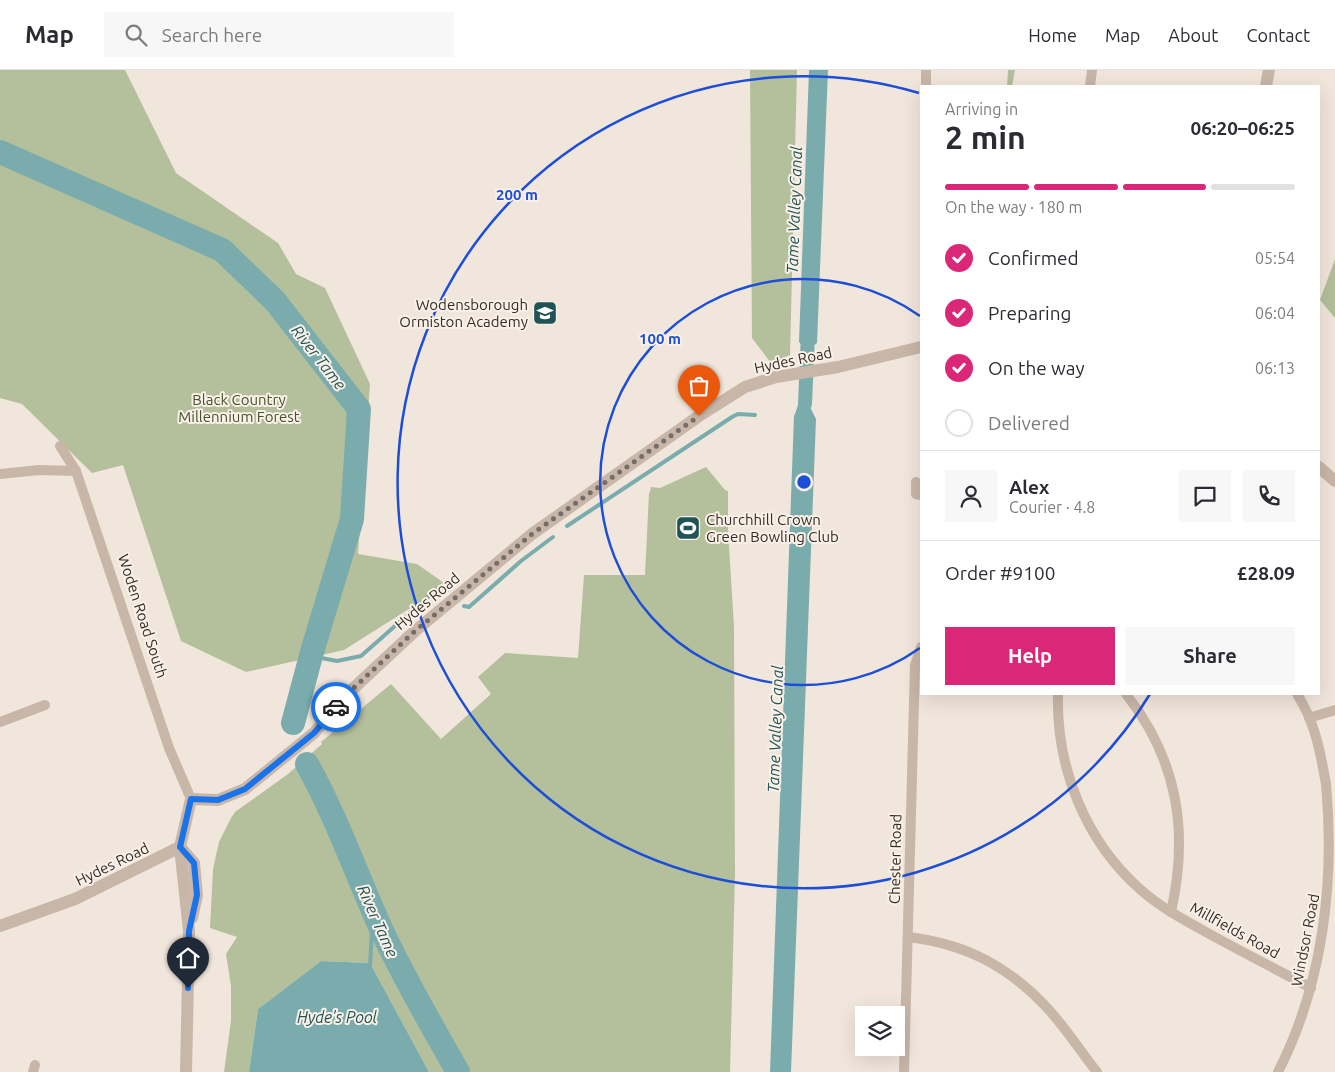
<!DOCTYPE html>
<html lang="en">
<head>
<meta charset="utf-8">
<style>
	:root { --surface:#fff; --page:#f7f7f7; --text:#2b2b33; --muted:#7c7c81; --line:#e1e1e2; --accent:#db2777 }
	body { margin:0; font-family:Ubuntu,sans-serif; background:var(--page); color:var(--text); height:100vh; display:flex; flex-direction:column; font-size:19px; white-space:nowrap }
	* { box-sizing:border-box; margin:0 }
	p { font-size:16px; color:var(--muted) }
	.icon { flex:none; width:28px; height:28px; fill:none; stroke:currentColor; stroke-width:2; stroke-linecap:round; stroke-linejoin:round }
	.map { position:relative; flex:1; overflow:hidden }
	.panel { position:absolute; left:920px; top:15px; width:400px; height:610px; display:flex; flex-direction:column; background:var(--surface); border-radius:0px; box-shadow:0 5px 20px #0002 }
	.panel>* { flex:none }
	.buttons { position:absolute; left:855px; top:936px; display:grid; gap:10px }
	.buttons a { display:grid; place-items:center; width:50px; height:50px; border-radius:0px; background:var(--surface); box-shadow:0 5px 20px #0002; font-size:25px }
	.pin { position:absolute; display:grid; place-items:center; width:42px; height:42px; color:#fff; margin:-51px -21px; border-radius:50% 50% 50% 0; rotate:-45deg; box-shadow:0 0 5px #0007 }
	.pin .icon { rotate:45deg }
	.courier { position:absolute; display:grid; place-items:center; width:50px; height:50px; margin:-25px; border:4px solid #1a73e8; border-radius:50%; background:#fff; color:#222; box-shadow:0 1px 6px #0007 }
	.summary em { font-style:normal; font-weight:700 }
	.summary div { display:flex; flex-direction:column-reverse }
	.summary { display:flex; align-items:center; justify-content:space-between; height:85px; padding:0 25px }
	h1 { font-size:32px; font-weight:700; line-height:38px }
	.bar { display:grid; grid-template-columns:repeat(4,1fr); gap:8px 5px; align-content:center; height:60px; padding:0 25px }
	.bar i { height:6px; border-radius:4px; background:var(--line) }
	.bar .on { background:var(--accent) }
	.bar p { grid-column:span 4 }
	.line { display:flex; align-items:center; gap:12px; padding:0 25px; border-top:1px solid var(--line) }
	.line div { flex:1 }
	.round { display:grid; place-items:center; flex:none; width:52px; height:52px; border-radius:0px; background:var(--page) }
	ol { padding:0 25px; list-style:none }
	li { display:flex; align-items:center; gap:15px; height:55px }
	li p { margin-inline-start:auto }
	li .icon { padding:5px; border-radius:50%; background:var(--accent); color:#fff; stroke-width:4 }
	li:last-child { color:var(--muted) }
	li i { width:28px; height:28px; border:2px solid var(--line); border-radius:50% }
	.action { display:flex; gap:10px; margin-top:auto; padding:10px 25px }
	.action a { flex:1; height:58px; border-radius:0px; background:var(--accent); color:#fff; font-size:20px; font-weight:700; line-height:58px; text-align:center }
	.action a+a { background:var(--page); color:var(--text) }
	header { display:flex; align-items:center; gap:30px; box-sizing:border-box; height:70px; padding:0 25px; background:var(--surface); border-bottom:1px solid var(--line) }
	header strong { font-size:24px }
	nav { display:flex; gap:28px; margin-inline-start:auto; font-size:18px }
	.search { width:350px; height:45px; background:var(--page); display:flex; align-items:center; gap:12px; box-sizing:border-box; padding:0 18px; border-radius:0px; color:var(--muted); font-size:19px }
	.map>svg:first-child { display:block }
</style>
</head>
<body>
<header>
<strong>Map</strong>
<div class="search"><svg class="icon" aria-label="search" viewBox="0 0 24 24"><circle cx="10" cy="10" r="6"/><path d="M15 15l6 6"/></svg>Search here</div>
<nav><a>Home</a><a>Map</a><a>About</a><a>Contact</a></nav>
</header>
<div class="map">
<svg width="1335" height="1002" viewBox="0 0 1335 1002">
	<rect width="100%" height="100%" fill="#f1e6db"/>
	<g fill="#b4bf9c">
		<path d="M0 0H125L176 103 278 173 296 204 325 218 370 314 358 484 417 494 447 515 344 580 246 602 181 571 123 395 92 403 22 334 0 328Z"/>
		<path d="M750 0H797L790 285 771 293 752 268Z"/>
		<path d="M1008 0H1015L1012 16H1007Z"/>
		<path d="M1335 189V248L1320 230Z"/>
		<path d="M706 397 725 420 728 421V460L734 557 735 804 730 1002H429L370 893 321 891 258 939 249 1002H224L231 951V916L226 884 237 867 210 858 213 799 219 772 231 748 235 742 288 704 322 674 321 672 391 614 441 669 491 624 478 607 505 583 578 588 584 505H645L649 423 650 422 651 417 660 418Z"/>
	</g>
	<g fill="#7bacad">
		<path d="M809 0H828L817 273 807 281 799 272Z"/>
		<path d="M805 316 810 323V337L816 349 791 1002H770L794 346C799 336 799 325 805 316Z"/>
		<path d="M321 891 370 893 429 1002H249L258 939Z"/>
	</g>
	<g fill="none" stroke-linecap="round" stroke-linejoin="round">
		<g stroke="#7bacad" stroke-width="4">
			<path d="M567 456 732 347 738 344 755 345"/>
			<path d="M464 536 469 537 521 491 553 467"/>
			<path d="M311 586 337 591 361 586 437 519 441 517 447 520"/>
			<path d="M370 897 373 839"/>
		</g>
		<path stroke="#7bacad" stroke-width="14" d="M805 334 808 263"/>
		<g stroke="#7bacad" stroke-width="24">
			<path d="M0 82 222 180 275 231 359 339 352 449 312 582 293 653"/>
			<path d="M307 694C337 748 357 806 382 861 405 910 432 956 458 1002"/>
		</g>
		<g stroke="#c8b6a8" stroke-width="10">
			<path d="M926 16V0"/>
			<path d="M1090 16 1092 0"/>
			<path d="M60 376 76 401 169 678 191 729"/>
			<path d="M0 404 39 400 76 401"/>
			<path d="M916 412V424L921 425"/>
			<path d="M1058 624C1056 697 1085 771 1141 820 1160 837 1183 849 1204 861 1240 881 1276 899 1311 918"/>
			<path d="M1126 624C1178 690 1189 762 1171 842"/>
			<path d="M1309 648 1335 640"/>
			<path d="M0 652 45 635"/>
			<path d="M908 867C967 874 1010 897 1050 941 1067 960 1081 982 1097 1002"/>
			<path d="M33 1002 35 995"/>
			<path d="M904 1002 915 595 921 577"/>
			<path d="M1278 1002C1323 914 1335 812 1326 714 1322 692 1318 668 1309 647 1306 639 1301 631 1297 624"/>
		</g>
		<g stroke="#c8b6a8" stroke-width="12">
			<path d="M1266 16 1269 0"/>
			<path d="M1319 397 1335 411"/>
			<path d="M180 777 194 793 197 825 192 848"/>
			<path d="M0 856 75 829 180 777"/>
			<path d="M186 1002 189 861 180 777 191 729 218 730 245 719 314 663 343 628 415 561 532 464 699 346 745 317 776 307 838 297 921 277"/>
		</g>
	</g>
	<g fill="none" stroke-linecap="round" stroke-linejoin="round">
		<path stroke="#776d67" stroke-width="5" stroke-dasharray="0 9" d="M336 637 343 628 415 561 532 464 699 346"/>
		<path stroke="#1a73e8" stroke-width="6" d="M188 918 189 861 197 825 194 793 180 777 191 729 218 730 245 719 314 663 336 637"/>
	</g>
	<g fill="none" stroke="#1d4ed8" stroke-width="2.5">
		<path d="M920 578A203 203 0 1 1 920 246"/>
		<path d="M1150 624A406 406 0 1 1 919 23"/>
	</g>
	<defs>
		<symbol id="school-square" viewBox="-11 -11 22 22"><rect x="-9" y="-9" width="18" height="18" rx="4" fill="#1f5355" stroke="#f9f0e7"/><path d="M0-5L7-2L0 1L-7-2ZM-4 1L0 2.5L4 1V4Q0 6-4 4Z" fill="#fff"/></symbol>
		<symbol id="stadium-square" viewBox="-11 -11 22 22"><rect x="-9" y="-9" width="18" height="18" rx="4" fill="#1f5355" stroke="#f9f0e7"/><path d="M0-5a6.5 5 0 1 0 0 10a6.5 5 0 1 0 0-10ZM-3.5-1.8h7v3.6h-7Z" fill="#fff"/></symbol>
	</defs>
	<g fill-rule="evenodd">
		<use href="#school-square" x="531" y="229" width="28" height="28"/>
		<use href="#stadium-square" x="674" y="444" width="28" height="28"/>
	</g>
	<g text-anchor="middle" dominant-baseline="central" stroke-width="4" stroke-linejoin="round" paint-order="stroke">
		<g font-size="15" fill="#352c28" stroke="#f9f0e7" text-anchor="end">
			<text x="528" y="234">Wodensborough<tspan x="528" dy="17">Ormiston Academy</tspan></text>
			<text x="706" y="449" text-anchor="start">Churchhill Crown<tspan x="706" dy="17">Green Bowling Club</tspan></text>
		</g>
		<g font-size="15" fill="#352c28" stroke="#f9f0e7">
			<text transform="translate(793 290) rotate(-12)">Hydes Road</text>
			<text transform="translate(427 531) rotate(-40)">Hydes Road</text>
			<text transform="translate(143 546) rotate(72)">Woden Road South</text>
			<text transform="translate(895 789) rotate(-89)">Chester Road</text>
			<text transform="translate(112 794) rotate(-26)">Hydes Road</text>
			<text transform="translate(1235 860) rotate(29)">Millfields Road</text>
			<text transform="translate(1305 870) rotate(-79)">Windsor Road</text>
		</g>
		<g font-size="15" fill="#45522d" stroke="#f9f0e7">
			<text x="239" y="329">Black Country<tspan x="239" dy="17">Millennium Forest</tspan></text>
		</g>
		<g font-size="16" font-style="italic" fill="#1f5355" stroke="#f9f0e7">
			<text transform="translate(794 140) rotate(-88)">Tame Valley Canal</text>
			<text transform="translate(319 287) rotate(52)">River Tame</text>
			<text transform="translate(775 659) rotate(-88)">Tame Valley Canal</text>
			<text transform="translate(378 851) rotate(66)">River Tame</text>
			<text x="337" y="947">Hyde's Pool</text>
		</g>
	</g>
	<circle cx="804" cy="412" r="8" fill="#1d4ed8" stroke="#f9f0e7" stroke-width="2.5"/>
	<g font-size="15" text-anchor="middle" font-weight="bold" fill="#1d4ed8" stroke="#f9f0e7" stroke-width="4" stroke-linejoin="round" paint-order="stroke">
		<text x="517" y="130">200 m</text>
		<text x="660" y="274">100 m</text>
	</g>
</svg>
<div class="buttons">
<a><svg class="icon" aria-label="layers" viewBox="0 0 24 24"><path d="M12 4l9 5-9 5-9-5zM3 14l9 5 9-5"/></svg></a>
</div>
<div class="pin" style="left:699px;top:346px;background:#ea580c"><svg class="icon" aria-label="bag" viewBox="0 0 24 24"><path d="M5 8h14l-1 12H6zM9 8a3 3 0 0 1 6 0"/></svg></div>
<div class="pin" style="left:188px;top:918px;background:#1f2937"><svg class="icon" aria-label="home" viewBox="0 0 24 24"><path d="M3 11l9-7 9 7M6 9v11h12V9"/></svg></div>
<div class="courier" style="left:336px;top:637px"><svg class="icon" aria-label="car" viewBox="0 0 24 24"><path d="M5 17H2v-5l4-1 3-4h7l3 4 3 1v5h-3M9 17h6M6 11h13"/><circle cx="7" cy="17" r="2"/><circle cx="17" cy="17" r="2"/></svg></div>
<section class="panel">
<div class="summary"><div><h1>2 min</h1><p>Arriving in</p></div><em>06:20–06:25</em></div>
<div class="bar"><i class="on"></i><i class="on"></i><i class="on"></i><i></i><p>On the way · 180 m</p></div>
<ol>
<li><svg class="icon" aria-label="check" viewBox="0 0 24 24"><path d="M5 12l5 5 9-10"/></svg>Confirmed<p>05:54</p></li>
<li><svg class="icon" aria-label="check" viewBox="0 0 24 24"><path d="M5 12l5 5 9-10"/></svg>Preparing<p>06:04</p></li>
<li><svg class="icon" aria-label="check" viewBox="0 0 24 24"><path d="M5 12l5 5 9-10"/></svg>On the way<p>06:13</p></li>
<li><i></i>Delivered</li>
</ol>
<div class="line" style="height:90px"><a class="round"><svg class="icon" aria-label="person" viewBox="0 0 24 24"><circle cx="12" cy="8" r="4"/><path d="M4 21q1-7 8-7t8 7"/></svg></a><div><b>Alex</b><p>Courier · 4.8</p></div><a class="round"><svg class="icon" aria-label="chat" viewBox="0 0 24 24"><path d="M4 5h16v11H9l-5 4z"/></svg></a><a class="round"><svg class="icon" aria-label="phone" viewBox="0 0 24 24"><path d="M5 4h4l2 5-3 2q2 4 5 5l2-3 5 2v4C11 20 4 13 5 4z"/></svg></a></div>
<div class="line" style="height:65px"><div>Order #9100</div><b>£28.09</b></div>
<div class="action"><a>Help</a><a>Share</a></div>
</section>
</div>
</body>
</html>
